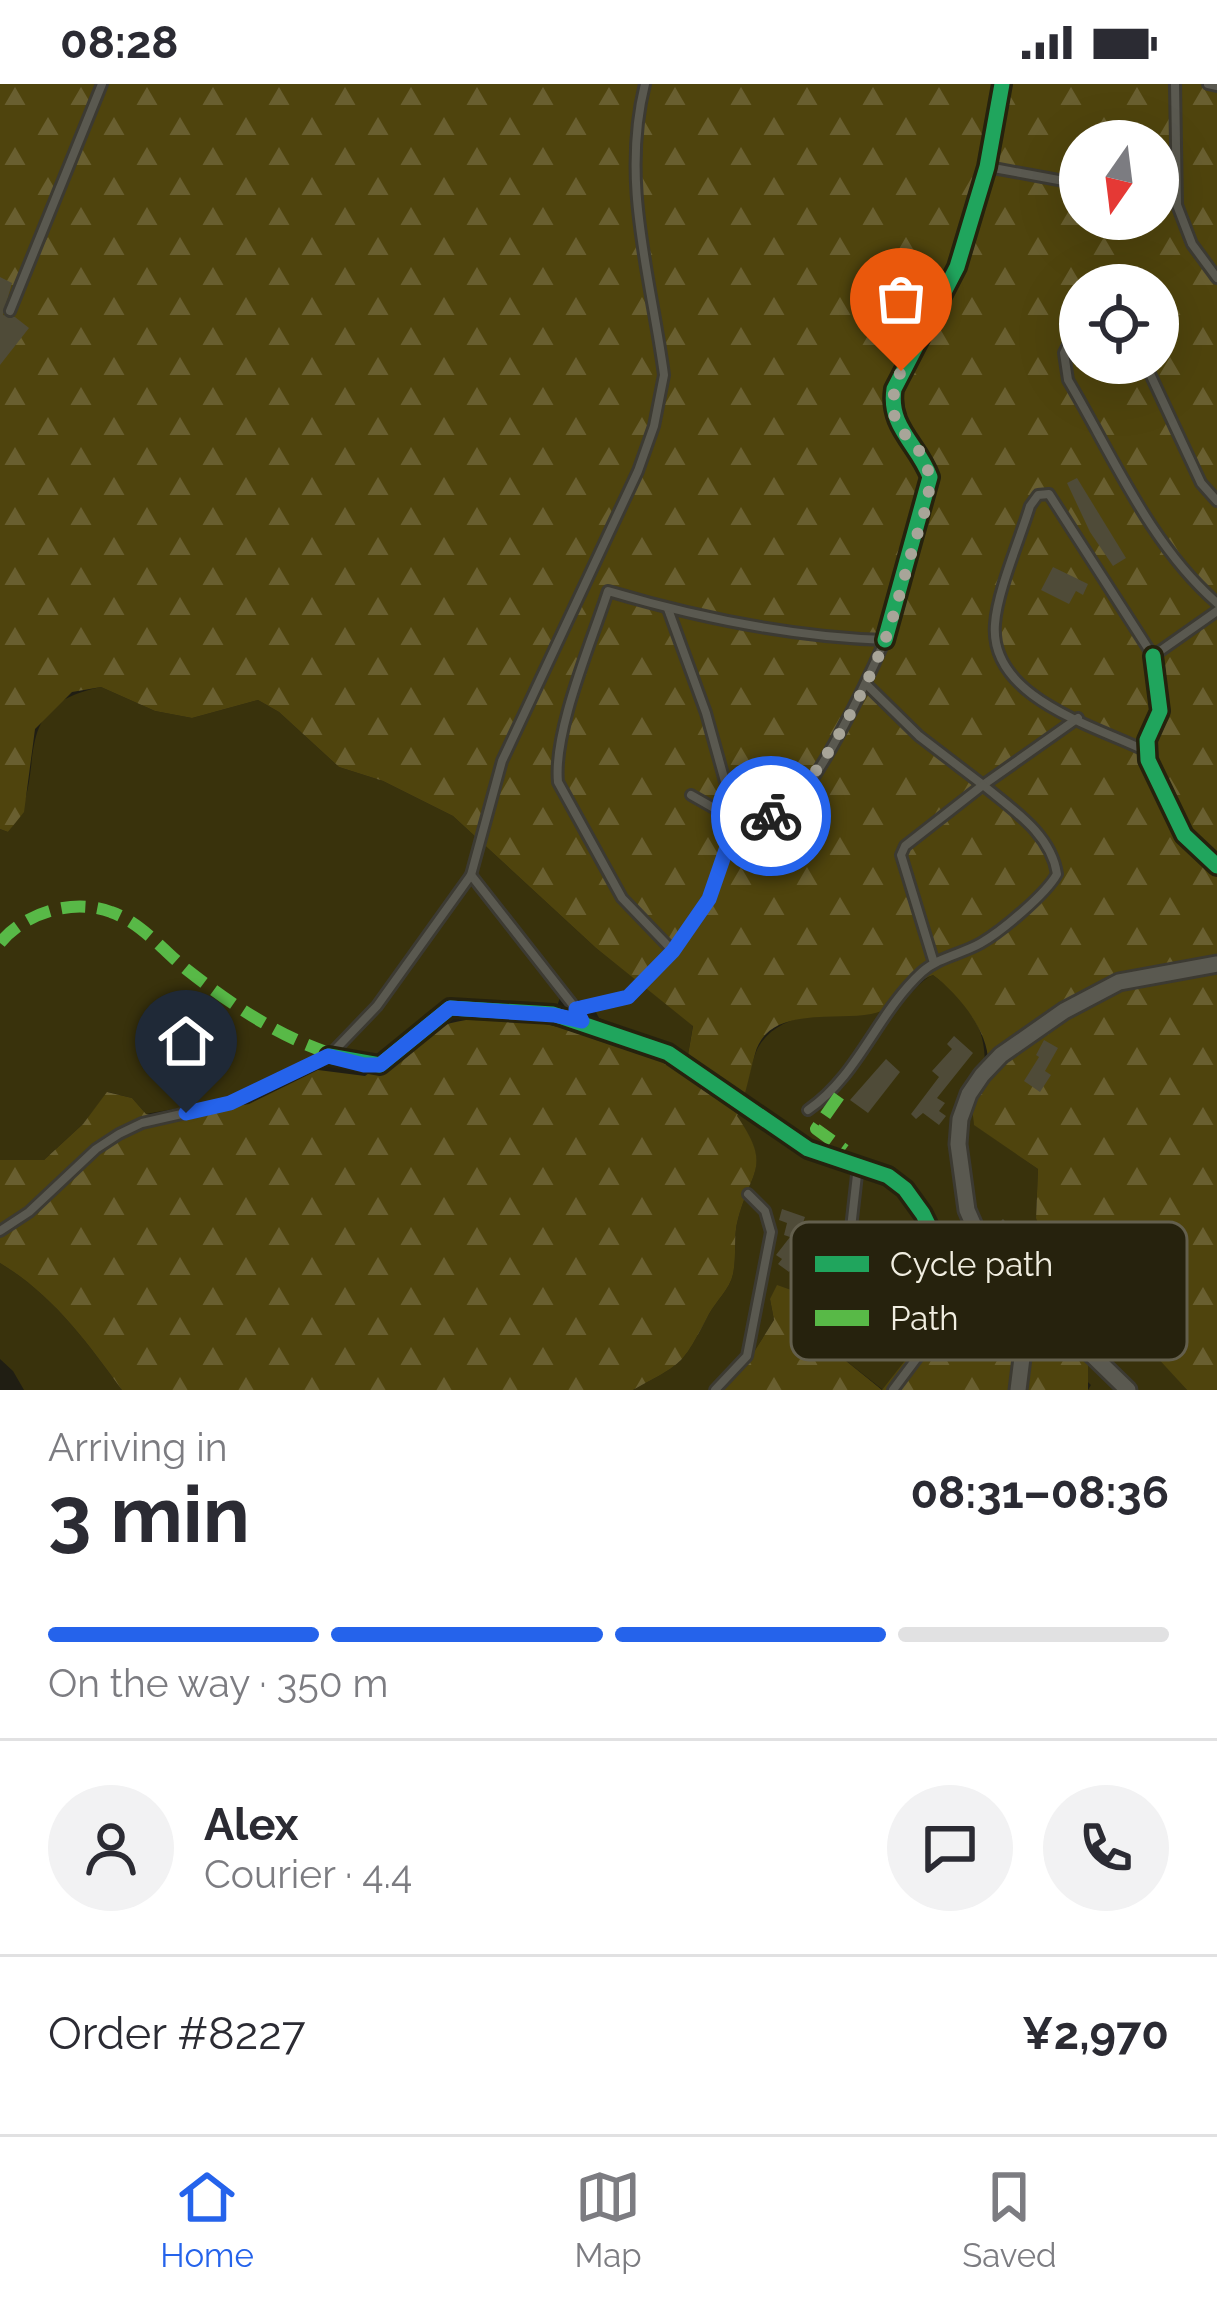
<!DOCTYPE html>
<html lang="en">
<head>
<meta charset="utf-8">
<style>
	:root { --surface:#fff; --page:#f2f2f3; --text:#2b2b33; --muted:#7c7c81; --line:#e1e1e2; --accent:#2563eb }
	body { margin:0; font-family:Raleway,sans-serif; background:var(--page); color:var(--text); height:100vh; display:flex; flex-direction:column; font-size:45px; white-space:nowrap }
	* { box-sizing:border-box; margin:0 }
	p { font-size:39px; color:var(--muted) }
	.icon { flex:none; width:66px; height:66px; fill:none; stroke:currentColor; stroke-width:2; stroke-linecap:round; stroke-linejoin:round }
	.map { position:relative; height:1306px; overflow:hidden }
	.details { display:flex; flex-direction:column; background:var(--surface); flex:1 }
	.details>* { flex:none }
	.needle { width:78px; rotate:194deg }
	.fabs { position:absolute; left:1059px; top:36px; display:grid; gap:24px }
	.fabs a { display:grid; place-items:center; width:120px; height:120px; border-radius:50%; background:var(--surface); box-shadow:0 12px 48px #0002; font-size:60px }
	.pin { position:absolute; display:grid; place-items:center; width:102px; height:102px; color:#fff; margin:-123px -51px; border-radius:50% 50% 50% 0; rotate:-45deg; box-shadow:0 0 12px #0007 }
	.pin .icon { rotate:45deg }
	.courier { position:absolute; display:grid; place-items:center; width:120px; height:120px; margin:-60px; border:9px solid #2563eb; border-radius:50%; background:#fff; color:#222; box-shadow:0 3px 15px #0007 }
	.overview em { font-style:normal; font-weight:700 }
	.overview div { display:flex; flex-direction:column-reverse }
	.overview { display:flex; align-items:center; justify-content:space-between; height:204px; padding:0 48px }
	h1 { font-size:78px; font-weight:700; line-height:90px }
	.bar { display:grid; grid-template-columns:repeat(4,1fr); gap:18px 12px; align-content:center; height:144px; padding:0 48px }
	.bar i { height:15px; border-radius:9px; background:var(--line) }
	.bar .on { background:var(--accent) }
	.bar p { grid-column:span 4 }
	.line { display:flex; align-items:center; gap:30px; padding:0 48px; border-top:3px solid var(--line) }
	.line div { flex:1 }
	.round { display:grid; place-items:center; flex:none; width:126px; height:126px; border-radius:63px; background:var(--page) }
	.status { display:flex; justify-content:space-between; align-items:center; height:84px; padding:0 60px; background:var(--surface); direction:ltr }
	.status svg { height:33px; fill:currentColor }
	.tabs { display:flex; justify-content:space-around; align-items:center; height:168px; border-top:3px solid var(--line); background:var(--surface); font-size:33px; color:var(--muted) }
	.tabs a { display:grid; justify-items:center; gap:6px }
	.tabs .on { color:var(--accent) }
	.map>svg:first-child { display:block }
</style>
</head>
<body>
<div class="status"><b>08:28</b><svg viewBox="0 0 49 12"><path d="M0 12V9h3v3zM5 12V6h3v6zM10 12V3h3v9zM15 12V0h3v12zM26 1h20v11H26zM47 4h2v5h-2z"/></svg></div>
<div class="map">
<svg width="1217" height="1306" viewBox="0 0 1217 1306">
	<defs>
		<pattern id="forest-firs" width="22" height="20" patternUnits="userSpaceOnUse" patternTransform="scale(3)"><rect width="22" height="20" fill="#4f440d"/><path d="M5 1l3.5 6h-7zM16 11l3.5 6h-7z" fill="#695f30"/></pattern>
	</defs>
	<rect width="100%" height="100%" fill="#201e13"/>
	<g fill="#39320c" fill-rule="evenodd">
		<path d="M101 603 155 627 192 634 258 616 279 628 339 683 383 697 453 732 596 864 693 941 688 971 599 934 590 917 560 914 557 922C534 922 456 913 442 919 422 928 395 961 377 976L329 966 256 1002 212 1018 146 1030 132 1014 108 1008 83 1040 44 1076H0V745L8 748C54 693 0 623 101 603Z"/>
		<path d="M933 891C994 935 991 975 975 1041L1038 1085 1036 1133 1187 1306H1088L1091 1301 975 1189 961 1182 914 1180 866 1153 859 1200 930 1245 883 1306 835 1268 791 1206 770 1215 774 1236 752 1271 714 1306H633C685 1278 682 1281 709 1230 716 1217 730 1205 733 1190 737 1172 733 1152 738 1135 752 1084 772 1083 736 1032 745 1014 752 972 759 962 787 917 854 936 897 919 911 914 918 897 933 891ZM841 1193 916 1241 898 1266 847 1236 835 1256 819 1236Z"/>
		<path d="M0 1179C53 1211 86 1257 122 1306H24L13 1287 0 1275Z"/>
	</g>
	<g fill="url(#forest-firs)" fill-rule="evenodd">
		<path d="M0 0H1217V1306H1187L1041 1146 1036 1134 1038 1085 974 1041C974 1034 970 1020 972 1012 974 1003 985 997 987 988 995 953 958 909 933 891 909 900 899 925 871 930 835 937 768 921 755 970 749 991 746 1011 737 1032 772 1083 752 1084 738 1135 733 1152 737 1172 733 1190 730 1205 716 1217 709 1230 682 1281 685 1278 633 1306H122C86 1257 53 1211 0 1179V1076H44L83 1040 107 1008 132 1014 146 1030 168 1035 249 1020 318 986 365 992C386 978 406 960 428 948 498 911 608 957 675 982L688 971 693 942 596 864 453 732 383 697 339 683 279 628 258 616 192 634 155 627 101 603 72 608 35 645 24 728 8 748 0 745ZM1080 57H1158V135H1080ZM1080 201H1158V279H1080Z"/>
		<path d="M832 1145 866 1152 914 1180 961 1182 975 1189 992 1185 1088 1279V1306H714L752 1271 774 1236 770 1215 777 1201 791 1206 835 1268 882 1306 929 1246 825 1175 817 1160Z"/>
	</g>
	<g fill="#4f4b38">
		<path d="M0 193 12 199 3 231 15 233 29 244 0 281Z"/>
		<path d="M1077 394 1126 474 1113 482 1090 448 1067 399Z"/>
		<path d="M1053 483 1088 500 1083 511 1076 507 1069 520 1041 506Z"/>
		<path d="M954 952 973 969 937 1014 945 1019 939 1027 946 1032 939 1041 923 1029 916 1035 911 1030 939 993 932 987 952 965 947 960Z"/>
		<path d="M1044 956 1058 964 1045 987 1051 991 1040 1008 1024 997 1039 973 1036 971Z"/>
		<path d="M886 975 900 988 868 1029 850 1016Z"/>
		<path d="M782 1125 805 1133 793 1168 800 1173 789 1188 778 1180 782 1175 776 1171 790 1153 784 1151 787 1139 779 1136Z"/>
		<path d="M1003 1135 1039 1174 1035 1178 1055 1199 1045 1208 1006 1171 1011 1166 996 1152 1000 1147 996 1142Z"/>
	</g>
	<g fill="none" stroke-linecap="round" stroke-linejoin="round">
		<defs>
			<g id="service">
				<path d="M1175 0 1177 121 1192 160 1217 194"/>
				<path d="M1208 0 1217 2"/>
				<path d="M988 83 1080 100"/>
				<path d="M10 227 102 0"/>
				<path d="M1080 237 1064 269 1068 296C1112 370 1150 461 1217 519"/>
				<path d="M1145 279 1201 399 1217 417"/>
				<path d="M668 525 706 629 736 737"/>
				<path d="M866 600 919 652 983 701 1078 634"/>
				<path d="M1144 666C1092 641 989 613 995 540 997 508 1020 455 1030 422L1038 411 1049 410 1153 572 1217 527"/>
				<path d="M691 711 735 736"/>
				<path d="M471 791 576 925"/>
				<path d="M576 925 628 913 673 867 709 815 736 737C751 735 769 735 783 728 815 709 869 593 885 556 791 553 699 534 608 507 592 557 553 647 558 698L622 814 673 867"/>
				<path d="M808 1026C859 991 877 929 922 888 939 873 962 870 981 859 1002 847 1046 810 1057 790 1051 750 1013 726 983 701L905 762 901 771 934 879"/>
				<path d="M851 1144 858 1082"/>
				<path d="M0 1147 29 1128 96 1065 119 1050 142 1039 230 1019 329 972 377 922 471 791 502 677 638 387 654 342 664 291C651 193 620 99 645 0"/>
				<path d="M715 1306 747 1272 771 1148 765 1127 748 1110"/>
				<path d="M893 1306 991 1175"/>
			</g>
			<g id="minor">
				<path d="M885 556 930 393C918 360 888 343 894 305L957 183 987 83 1002 0"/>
				<path d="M1153 572 1160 627 1147 656 1148 676 1184 751 1217 782"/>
				<path d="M329 972 380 981 450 924 553 930 668 969 808 1065 888 1092 905 1105 923 1130 938 1161 967 1171 985 1167"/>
				<path d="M1018 1306 1030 1210"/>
				<path d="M1128 1306 985 1167 967 1126 958 1060 960 1035 969 1010 982 991 1001 971 1064 927 1119 898 1217 880"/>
			</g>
		</defs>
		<use href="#service" stroke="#3c3a32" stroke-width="14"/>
		<use href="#minor" stroke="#3c3a32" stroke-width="21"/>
		<use href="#service" stroke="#5a5950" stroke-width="8"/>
		<use href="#minor" stroke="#5a5950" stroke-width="15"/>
		<g stroke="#58b947" stroke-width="12" stroke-dasharray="24 12" stroke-linecap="butt">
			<path d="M0 859C25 828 74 814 111 828 140 838 163 866 186 885 229 919 279 953 332 970"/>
			<path d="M839 1012 816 1045 845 1066"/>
		</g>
		<defs>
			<g id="cycleway">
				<path d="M885 556 930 393C918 360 888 343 894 305L957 183 987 83 1002 0"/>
				<path d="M1153 572 1160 627 1147 656 1148 676 1184 751 1217 782"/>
				<path d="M329 972 380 981 450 924 553 930 668 969 808 1065 888 1092 905 1105 923 1130 938 1161 967 1171 985 1167"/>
			</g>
		</defs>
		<use href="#cycleway" stroke="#26220d" stroke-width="22"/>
		<use href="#cycleway" stroke="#20a55d" stroke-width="15"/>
	</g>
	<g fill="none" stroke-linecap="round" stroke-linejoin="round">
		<path stroke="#a8a599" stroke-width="12" stroke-dasharray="0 21.6" d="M771 732C810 717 870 597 885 556 896 527 903 496 912 467 918 445 931 418 929 395 927 348 873 355 901 287"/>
		<path stroke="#2563eb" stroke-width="15" d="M186 1029 230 1019 328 972 364 981H380L450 924 554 931 582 937 576 925 628 913 673 867 709 815 736 737 771 732"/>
	</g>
	<rect x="791" y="1138" width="396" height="138" rx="18" fill="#26220d" stroke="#635f4d" stroke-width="3"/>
	<rect x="815" y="1172" width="54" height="16" fill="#20a55d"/>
	<rect x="815" y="1226" width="54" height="16" fill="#58b947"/>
	<g font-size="33" fill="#f1eee1">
		<text x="890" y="1192">Cycle path</text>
		<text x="890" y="1246">Path</text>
	</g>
</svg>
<div class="fabs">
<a><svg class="needle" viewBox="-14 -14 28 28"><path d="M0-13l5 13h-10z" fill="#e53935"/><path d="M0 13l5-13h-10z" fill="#7c7c81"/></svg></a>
<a><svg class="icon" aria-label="locate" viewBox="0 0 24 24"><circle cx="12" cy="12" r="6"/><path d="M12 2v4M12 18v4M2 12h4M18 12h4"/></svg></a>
</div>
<div class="pin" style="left:901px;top:287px;background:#ea580c"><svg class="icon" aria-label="bag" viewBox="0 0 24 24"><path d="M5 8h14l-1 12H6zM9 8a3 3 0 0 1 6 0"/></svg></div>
<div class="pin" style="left:186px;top:1029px;background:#1f2937"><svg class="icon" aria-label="home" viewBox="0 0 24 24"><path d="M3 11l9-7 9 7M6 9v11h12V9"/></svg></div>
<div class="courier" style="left:771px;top:732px"><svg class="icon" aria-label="bike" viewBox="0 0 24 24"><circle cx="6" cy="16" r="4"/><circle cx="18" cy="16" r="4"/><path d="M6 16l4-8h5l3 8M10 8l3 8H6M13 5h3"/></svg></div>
</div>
<section class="details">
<div class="overview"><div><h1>3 min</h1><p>Arriving in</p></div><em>08:31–08:36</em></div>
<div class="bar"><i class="on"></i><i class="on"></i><i class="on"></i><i></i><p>On the way · 350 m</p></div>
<div class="line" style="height:216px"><a class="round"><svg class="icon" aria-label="person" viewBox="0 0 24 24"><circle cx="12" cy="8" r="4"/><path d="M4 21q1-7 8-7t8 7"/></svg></a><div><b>Alex</b><p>Courier · 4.4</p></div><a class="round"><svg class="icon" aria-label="chat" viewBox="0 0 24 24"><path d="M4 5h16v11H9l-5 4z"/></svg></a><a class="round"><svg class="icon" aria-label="phone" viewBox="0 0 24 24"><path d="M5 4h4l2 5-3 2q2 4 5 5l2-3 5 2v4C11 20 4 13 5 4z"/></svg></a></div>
<div class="line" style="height:156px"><div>Order #8227</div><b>¥2,970</b></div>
</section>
<nav class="tabs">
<a class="on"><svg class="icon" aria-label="home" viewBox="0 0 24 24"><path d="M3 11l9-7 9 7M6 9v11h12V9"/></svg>Home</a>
<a><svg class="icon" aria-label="map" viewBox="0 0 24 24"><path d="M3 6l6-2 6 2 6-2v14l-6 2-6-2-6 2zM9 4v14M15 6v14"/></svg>Map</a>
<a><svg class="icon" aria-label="saved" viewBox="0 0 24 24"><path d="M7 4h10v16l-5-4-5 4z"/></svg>Saved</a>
</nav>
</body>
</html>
